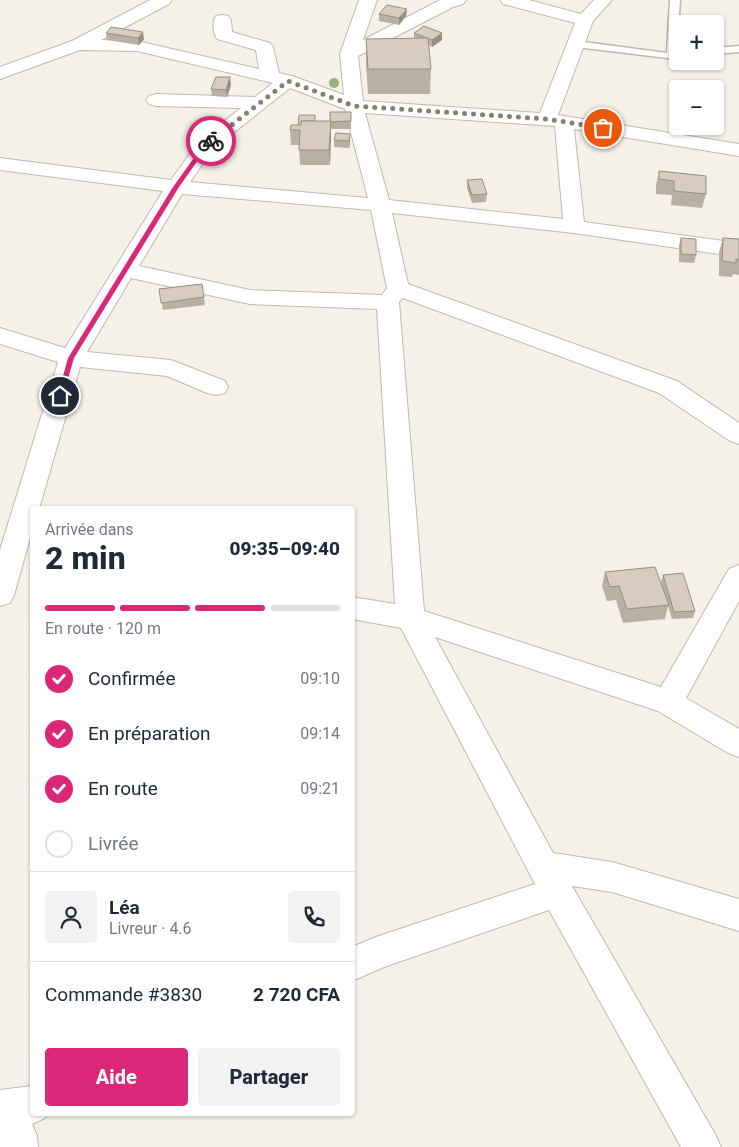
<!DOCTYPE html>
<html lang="fr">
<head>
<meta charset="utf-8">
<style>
	:root { --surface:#fff; --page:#f2f2f3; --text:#1f2937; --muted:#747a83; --line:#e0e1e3; --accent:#db2777 }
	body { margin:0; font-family:Roboto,sans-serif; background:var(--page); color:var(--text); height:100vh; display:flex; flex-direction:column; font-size:19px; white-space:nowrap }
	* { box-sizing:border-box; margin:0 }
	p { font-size:16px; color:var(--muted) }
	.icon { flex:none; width:28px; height:28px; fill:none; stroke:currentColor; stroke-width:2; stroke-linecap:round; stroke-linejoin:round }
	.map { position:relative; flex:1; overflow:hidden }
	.panel { position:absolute; left:30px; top:506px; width:325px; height:610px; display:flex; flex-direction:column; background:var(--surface); border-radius:5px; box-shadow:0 1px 4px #0004 }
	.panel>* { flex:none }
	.fabs { position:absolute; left:669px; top:15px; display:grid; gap:10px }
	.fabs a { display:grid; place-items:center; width:55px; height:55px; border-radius:5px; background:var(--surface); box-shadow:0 1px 4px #0004; font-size:25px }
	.pin { position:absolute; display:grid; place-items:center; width:42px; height:42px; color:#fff; margin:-21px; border:2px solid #fff; border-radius:50%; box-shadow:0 1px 5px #0007 }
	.courier { position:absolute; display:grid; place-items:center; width:50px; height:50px; margin:-25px; border:4px solid #db2777; border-radius:50%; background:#fff; color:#222; box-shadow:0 1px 6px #0007 }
	.summary em { font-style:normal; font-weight:800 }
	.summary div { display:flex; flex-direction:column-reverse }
	.summary { display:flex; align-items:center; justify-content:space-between; height:85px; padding:0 15px }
	h1 { font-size:32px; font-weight:800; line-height:38px }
	.bar { display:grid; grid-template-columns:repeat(4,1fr); gap:8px 5px; align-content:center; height:60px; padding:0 15px }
	.bar i { height:6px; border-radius:4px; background:var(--line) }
	.bar .current { background:var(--accent) }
	.bar p { grid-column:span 4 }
	.line { display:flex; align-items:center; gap:12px; padding:0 15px; border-top:1px solid var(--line) }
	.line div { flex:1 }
	.round { display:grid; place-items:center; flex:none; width:52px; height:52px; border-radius:5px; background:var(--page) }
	ol { padding:0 15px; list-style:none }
	li { display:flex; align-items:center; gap:15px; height:55px }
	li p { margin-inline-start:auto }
	li .icon { padding:5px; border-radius:50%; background:var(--accent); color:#fff; stroke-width:4 }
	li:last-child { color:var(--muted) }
	li i { width:28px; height:28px; border:2px solid var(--line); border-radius:50% }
	.action { display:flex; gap:10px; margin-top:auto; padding:10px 15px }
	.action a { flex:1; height:58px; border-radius:5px; background:var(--accent); color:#fff; font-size:20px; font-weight:800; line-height:58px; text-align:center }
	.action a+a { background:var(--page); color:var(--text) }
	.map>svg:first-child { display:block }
</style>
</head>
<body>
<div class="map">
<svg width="739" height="1147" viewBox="0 0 739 1147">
	<rect width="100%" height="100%" fill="#f5f1e9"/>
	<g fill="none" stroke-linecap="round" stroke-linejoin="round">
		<defs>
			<g id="service">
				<path d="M670 0H680L676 59 576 47 571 44 576 41 667 53Z"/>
				<path d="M739 46V52L715 54V48Z"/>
			</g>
			<g id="minor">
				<path d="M150 0H172L169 4 101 40 137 41 259 69 256 50 217 39C213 33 212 22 216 16L222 15 228 16 231 20 232 32 270 43 273 47 279 73 295 77 344 95 340 54 359 0H377L363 40 440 0H466L463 4 453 7 358 56 363 101 540 113 575 23 503 4 500 0H529L581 14 594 0H612L593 21 558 115 739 144V156L574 129 584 222 739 243V257L574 233 392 213 408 284 677 381 739 423V444L730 441 659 393 403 298 399 302 424 611 661 687 729 569 739 565V601L686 698 739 729V757L728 753 658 711 435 637 553 853 612 862 739 899V931L612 892 572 886 715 1134 721 1147H681L549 910 384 967 352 981V947L376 937 535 884 401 628 352 619V597L395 604 377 309 250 304 131 278 87 352 171 360 225 381 228 387 225 393 216 395 207 393 167 376 80 367 39 509H32V531L14 595 10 603 0 606V550L58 362 0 344V328L65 348 163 191 0 170V158L171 180 199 141 241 108 156 106 149 104 146 100 149 96 156 94 255 97 273 83 137 51 80 50 0 79V67L72 41ZM290 88 345 109 368 198 190 182 213 149ZM365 113 555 126 563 219 389 200ZM182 194 371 210 387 288 382 295 250 290 139 266Z"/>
				<path d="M32 1086V1114H47L45 1118 32 1124 37 1136 38 1147H0V1090Z"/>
			</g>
		</defs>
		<use href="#service" stroke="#c1b8ab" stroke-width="3"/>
		<use href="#minor" stroke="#c1b8ab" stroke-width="2"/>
		<use href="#service" fill="#fff" fill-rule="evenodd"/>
		<use href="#minor" fill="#fff" fill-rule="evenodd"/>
	</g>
	<circle fill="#98b27e" cx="334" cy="83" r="5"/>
	<g fill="#b9afa3">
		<path d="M407 9 406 16 399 25 379 21V14Z"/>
		<path d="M106 33 144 39 139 45 107 40Z"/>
		<path d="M414 33 442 40 432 47 428 45 431 69 430 94H368L366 64V39L414 38Z"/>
		<path d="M231 85 227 97 212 96 211 89Z"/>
		<path d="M351 112V129H331L330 165H300L299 145H291L290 130 298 125 315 121H330Z"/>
		<path d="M350 134V141L349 148 334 147V140Z"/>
		<path d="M659 171 706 194 702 208 671 205 672 195 656 194V185Z"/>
		<path d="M467 180 487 194 486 202 472 203 467 188Z"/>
		<path d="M681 238 696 255 694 263 679 262V245Z"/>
		<path d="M723 238 739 239V275L733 274 732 277 719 276V252Z"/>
		<path d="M202 284 205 305 163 310 159 289Z"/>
		<path d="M605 572 664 593 661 582 663 575 695 611 693 618 672 619 668 606 665 619 623 623 616 600 607 601 602 586Z"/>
	</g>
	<g fill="#968f84">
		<path d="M407 9 406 16 399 25V18Z"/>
		<path d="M143 32 144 39 139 45 138 38Z"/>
		<path d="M442 33V40L432 47V40Z"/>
		<path d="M230 77 231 85 227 97 226 90Z"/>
		<path d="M331 121V135L330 165 329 150Z"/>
		<path d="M350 134V141L349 148V141Z"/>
	</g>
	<g fill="#d7ccbd" stroke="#968f84">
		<path d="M387 5 407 9 399 18 379 14Z"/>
		<path d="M424 26 442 33 432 40 414 33Z"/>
		<path d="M111 27 143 32 138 38 106 33Z"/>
		<path d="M428 38 431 69H368L366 39Z"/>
		<path d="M216 77H230L226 90 211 89Z"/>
		<path d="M330 112H351V121L330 122Z"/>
		<path d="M299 115H315V121H301V125H298Z"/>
		<path d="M301 121H331L329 150H299L300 130H290L291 125H301Z"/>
		<path d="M336 133 350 134 349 141 334 140Z"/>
		<path d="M659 171 706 176V194L674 191V181L659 179Z"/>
		<path d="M482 179 487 194 472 195 467 180Z"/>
		<path d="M681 238 696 239V255L681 254Z"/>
		<path d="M723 238 739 239V260L736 259V263L722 261Z"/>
		<path d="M202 284 204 297 161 303 159 289Z"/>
		<path d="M655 567 669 605 627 609 619 586 610 587 605 572Z"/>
		<path d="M683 573 695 611 674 612 663 575Z"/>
	</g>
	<path fill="#db2777" d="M209 140 214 141 208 146 179 187 74 358 63 396 57 398 68 358 173 187 204 144Z"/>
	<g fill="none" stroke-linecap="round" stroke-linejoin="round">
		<path stroke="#857f75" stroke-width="5" stroke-dasharray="0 9" d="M211 141 288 81 354 106 547 119 603 128"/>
	</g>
</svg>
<div class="fabs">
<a>+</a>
<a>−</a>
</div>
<div class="pin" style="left:603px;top:128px;background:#ea580c"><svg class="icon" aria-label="bag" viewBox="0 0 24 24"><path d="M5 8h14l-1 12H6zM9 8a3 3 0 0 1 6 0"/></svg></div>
<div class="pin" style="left:60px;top:396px;background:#1f2937"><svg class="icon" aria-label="home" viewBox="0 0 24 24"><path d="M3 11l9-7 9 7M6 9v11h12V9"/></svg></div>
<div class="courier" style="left:211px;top:141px"><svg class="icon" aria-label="bike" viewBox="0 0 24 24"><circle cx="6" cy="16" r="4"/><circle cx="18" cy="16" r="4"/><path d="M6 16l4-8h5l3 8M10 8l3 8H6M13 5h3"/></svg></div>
<section class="panel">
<div class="summary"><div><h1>2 min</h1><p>Arrivée dans</p></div><em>09:35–09:40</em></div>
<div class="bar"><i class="current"></i><i class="current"></i><i class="current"></i><i></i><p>En route · 120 m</p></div>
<ol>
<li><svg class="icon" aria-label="check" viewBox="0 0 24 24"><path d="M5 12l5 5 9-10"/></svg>Confirmée<p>09:10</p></li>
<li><svg class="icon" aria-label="check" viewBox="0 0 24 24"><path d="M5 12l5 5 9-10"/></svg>En préparation<p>09:14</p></li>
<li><svg class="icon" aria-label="check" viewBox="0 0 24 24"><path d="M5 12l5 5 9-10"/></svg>En route<p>09:21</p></li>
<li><i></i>Livrée</li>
</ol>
<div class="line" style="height:90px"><a class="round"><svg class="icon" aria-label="person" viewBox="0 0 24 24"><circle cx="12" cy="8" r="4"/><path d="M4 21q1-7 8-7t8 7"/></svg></a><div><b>Léa</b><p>Livreur · 4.6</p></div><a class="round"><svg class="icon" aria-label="phone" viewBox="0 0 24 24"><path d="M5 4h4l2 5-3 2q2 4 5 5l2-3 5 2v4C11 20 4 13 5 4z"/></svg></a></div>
<div class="line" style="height:65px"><div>Commande #3830</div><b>2 720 CFA</b></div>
<div class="action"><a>Aide</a><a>Partager</a></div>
</section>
</div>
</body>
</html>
